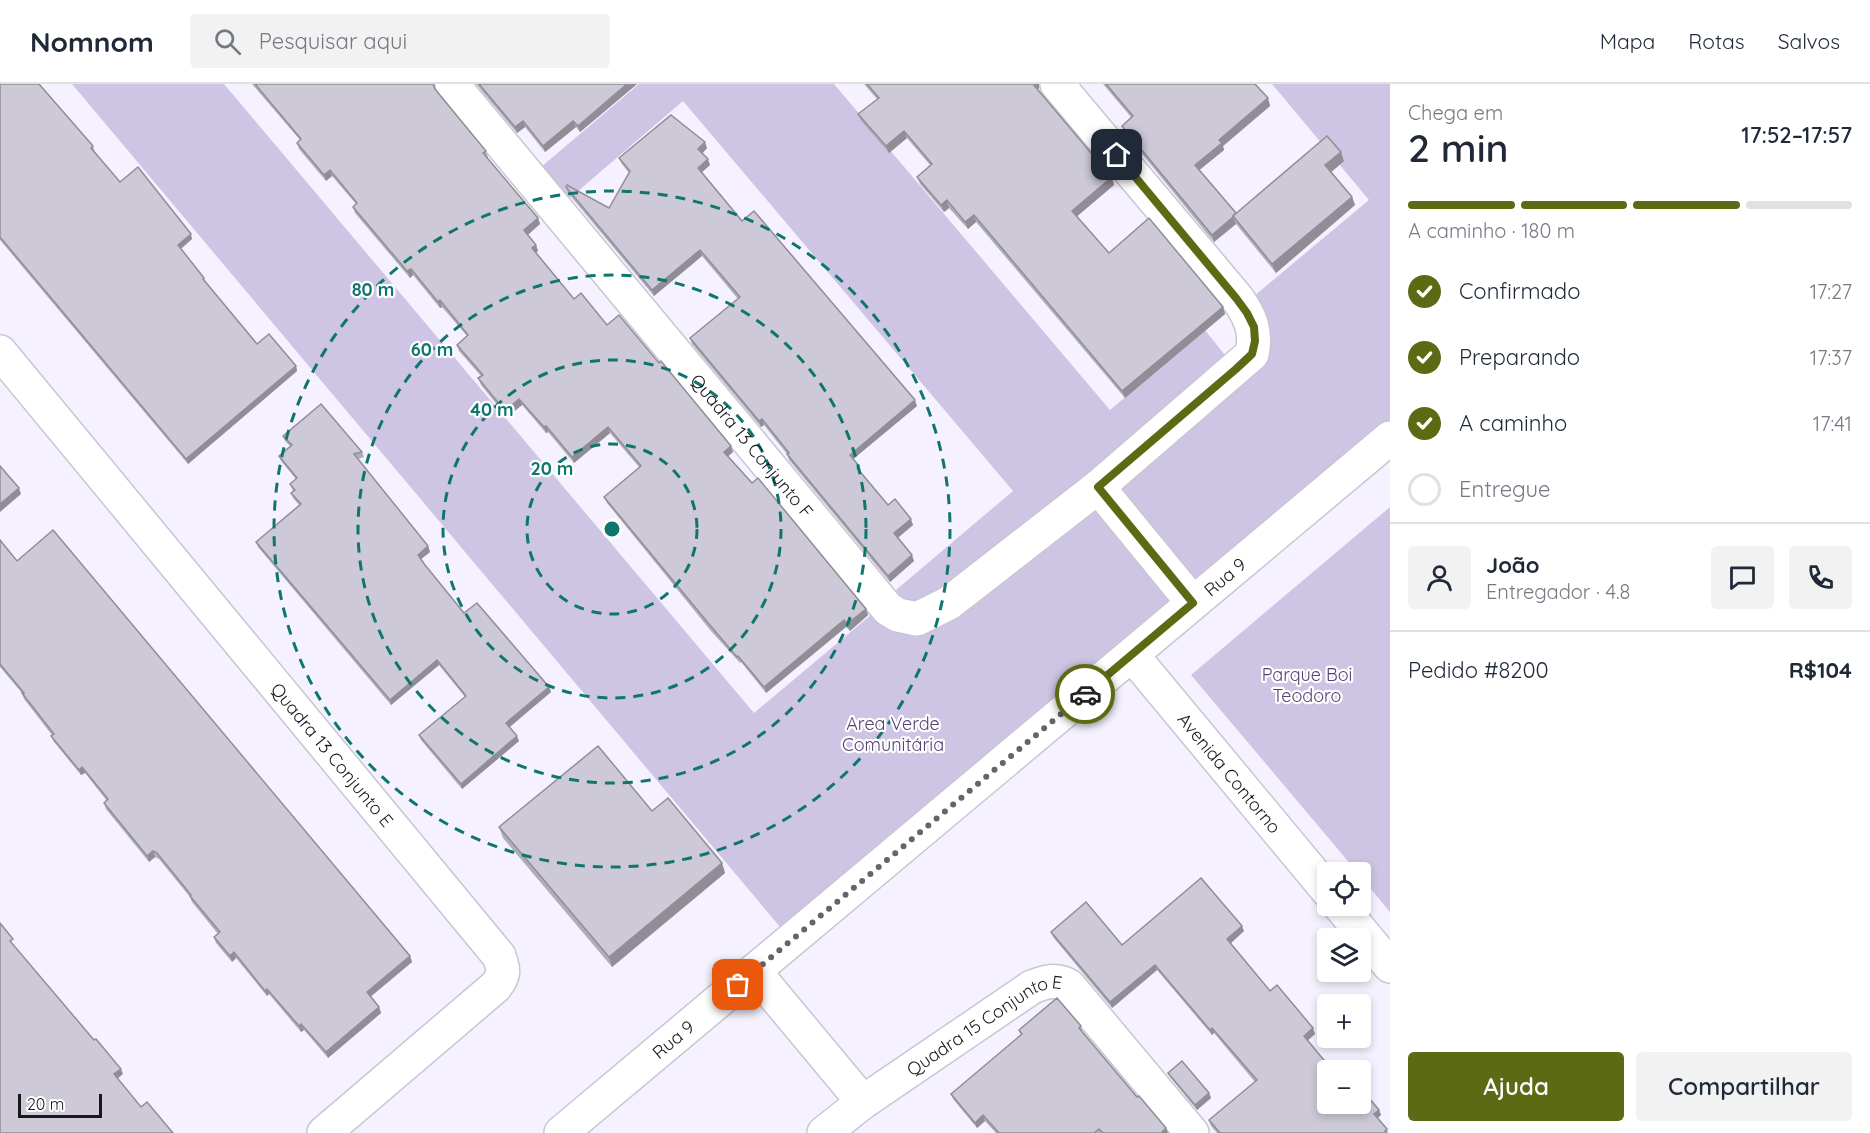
<!DOCTYPE html>
<html lang="pt">
<head>
<meta charset="utf-8">
<style>
	:root { --surface:#fff; --page:#f2f2f3; --text:#1f2937; --muted:#747a83; --line:#e0e1e3; --accent:#5c6a13 }
	body { margin:0; font-family:Quicksand,sans-serif; background:var(--page); color:var(--text); height:100vh; display:flex; flex-direction:column; font-size:22px; white-space:nowrap }
	* { box-sizing:border-box; margin:0 }
	p { font-size:20px; color:var(--muted) }
	.icon { flex:none; width:33px; height:33px; fill:none; stroke:currentColor; stroke-width:2; stroke-linecap:round; stroke-linejoin:round }
	.map { position:relative; flex:1; overflow:hidden }
	.details { display:flex; flex-direction:column; background:var(--surface); width:480px }
	.details>* { flex:none }
	.buttons { position:absolute; left:1317px; top:778px; display:grid; gap:12px }
	.buttons a { display:grid; place-items:center; width:54px; height:54px; border-radius:6px; background:var(--surface); box-shadow:0 3px 9px #0003; font-size:30px }
	.scale { position:absolute; left:18px; bottom:15px; width:84px; box-sizing:border-box; padding-left:6px; border:3px solid #19171c; border-top:0; font-size:16px; line-height:21px; white-space:nowrap; color:#19171c; -webkit-text-stroke:4px #fff; paint-order:stroke }
	.pin { position:absolute; display:grid; place-items:center; width:51px; height:51px; color:#fff; margin:-26px; border-radius:12px; box-shadow:0 3px 9px #0006 }
	.courier { position:absolute; display:grid; place-items:center; width:60px; height:60px; margin:-30px; border:4px solid #5c6a13; border-radius:50%; background:#fff; color:#222; box-shadow:0 2px 8px #0007 }
	.summary em { font-style:normal; font-weight:600 }
	.summary div { display:flex; flex-direction:column-reverse }
	.summary { display:flex; align-items:center; justify-content:space-between; height:102px; padding:0 18px }
	h1 { font-size:39px; font-weight:600; line-height:45px }
	.bar { display:grid; grid-template-columns:repeat(4,1fr); gap:9px 6px; align-content:center; height:72px; padding:0 18px }
	.bar i { height:8px; border-radius:4px; background:var(--line) }
	.bar .on { background:var(--accent) }
	.bar p { grid-column:span 4 }
	.line { display:flex; align-items:center; gap:15px; padding:0 18px; border-top:2px solid var(--line) }
	.line div { flex:1 }
	.round { display:grid; place-items:center; flex:none; width:63px; height:63px; border-radius:6px; background:var(--page) }
	ol { padding:0 18px; list-style:none }
	li { display:flex; align-items:center; gap:18px; height:66px }
	li p { margin-inline-start:auto }
	li .icon { padding:6px; border-radius:50%; background:var(--accent); color:#fff; stroke-width:4 }
	li:last-child { color:var(--muted) }
	li i { width:33px; height:33px; border:3px solid var(--line); border-radius:50% }
	.cta { display:flex; gap:12px; margin-top:auto; padding:12px 18px }
	.cta a { flex:1; height:69px; border-radius:6px; background:var(--accent); color:#fff; font-size:24px; font-weight:600; line-height:69px; text-align:center }
	.cta a+a { background:var(--page); color:var(--text) }
	header { display:flex; align-items:center; gap:36px; box-sizing:border-box; height:84px; padding:0 30px; background:var(--surface); border-bottom:2px solid var(--line) }
	header strong { font-size:28px }
	nav { display:flex; gap:33px; margin-inline-start:auto; font-size:21px }
	.search { width:420px; height:54px; background:var(--page); display:flex; align-items:center; gap:15px; box-sizing:border-box; padding:0 21px; border-radius:6px; color:var(--muted); font-size:22px }
	main { display:flex; flex:1; min-height:0 }
	.map>svg:first-child { display:block }
</style>
</head>
<body>
<header>
<strong>Nomnom</strong>
<div class="search"><svg class="icon" aria-label="search" viewBox="0 0 24 24"><circle cx="10" cy="10" r="6"/><path d="M15 15l6 6"/></svg>Pesquisar aqui</div>
<nav><a>Mapa</a><a>Rotas</a><a>Salvos</a></nav>
</header>
<main>
<div class="map">
<svg width="1390" height="1049" viewBox="0 0 1390 1049">
	<rect width="100%" height="100%" fill="#f5f1ff"/>
	<g fill="#cec5e5">
		<path d="M72 0H224L754 629 884 520 916 534 896 506 1013 407 683 17 570 114 541 83 639 0H834L1110 326 1205 246 1236 285 1242 222 1369 116 1272 0H1390V354L791 856Z"/>
		<path d="M1390 423V828L1361 793 1360 789H1358L1191 591Z"/>
	</g>
	<g fill="none" stroke-linecap="round" stroke-linejoin="round">
		<defs>
			<g id="minor">
				<path id="s1" d="M452 0 888 525 898 531 917 535 949 519 1098 403 1252 270C1257 247 1250 232 1237 214L1057 0"/>
				<path id="s2" d="M0 268 499 872C504 886 505 891 495 903L324 1049"/>
				<path d="M1098 403 1193 519"/>
				<path id="s3" d="M1132 571 1328 807"/>
				<path d="M1340 822 1390 882"/>
				<path d="M754 887 863 1018"/>
				<path id="s4" d="M561 1049 1390 354"/>
				<path id="s5" d="M824 1049 863 1018 1032 903C1045 898 1056 894 1069 902L1192 1049"/>
			</g>
		</defs>
		<use href="#minor" stroke="#c9c5d3" stroke-width="36"/>
		<use href="#minor" stroke="#fff" stroke-width="33"/>
	</g>
	<g fill="#b0adb9">
		<path d="M0 0 93 62 95 68 120 98 192 155 181 165 204 194 206 198 257 260 296 282 297 287 188 380 0 156Z"/>
		<path d="M252 0H434L435 5 486 67 488 73 487 74 538 134 540 140 528 151 536 161 538 167 536 168 574 215 607 241 733 368 728 372 866 525 868 531 850 547 846 543 766 609 741 578 740 579 711 547 607 419 604 413 639 383 610 349 574 379 548 348 546 349 522 321 507 333 481 301 478 294 481 292 459 267 457 261 467 252 442 223 440 224 413 191 410 194 355 129 353 123 356 120 332 92 326 97 299 65 297 59 300 56Z"/>
		<path d="M476 0H637L580 48 576 43 545 68 525 43 517 49Z"/>
		<path d="M864 0H1039V4L1038 5 1113 96 1114 101 1077 132 1109 169 1223 223 1225 230 1125 314 976 138 968 145 949 124 944 128 920 100 917 93 930 81 907 54 889 69 861 37 858 30 877 15Z"/>
		<path d="M1103 0H1255L1268 14 1270 22 1223 62 1224 66 1199 86 1236 129 1344 77 1331 88 1352 113 1355 121 1276 189 1236 140 1214 158 1125 49 1122 42 1131 33Z"/>
		<path d="M707 64 702 69 710 81 702 88 742 137 917 322 853 375 859 382 861 388 888 421 913 441 898 454 914 477 890 498 789 376 787 370 764 341 761 343 692 260 690 254 738 215 702 172 654 212 568 109 566 103 609 124 629 89 622 80 619 74Z"/>
		<path d="M283 352 362 368 364 373 358 375 428 462 430 468 421 475 425 481 464 529 549 603 551 608 510 643 519 657 462 705 421 656 419 651 465 613 439 581 391 621 258 463 256 458 299 421 293 414 291 409 293 407 290 400 296 395 281 377 279 372 290 362 285 357Z"/>
		<path d="M0 456 17 477 410 872 412 878 370 913 379 923 381 929 328 974 304 946 301 948 269 910 267 912 236 874 232 878 216 859 214 853 218 850 192 818 190 813 159 775 155 773 149 778 106 725 104 719 107 717 85 689 81 691 54 658 51 652 52 651 24 615 22 609 0 583Z"/>
		<path d="M652 727 722 779 725 789 612 883 503 754 499 743Z"/>
		<path d="M1244 847 1230 859 1270 907 1315 950 1307 957 1328 1020 1379 1026 1381 1031 1378 1034 1387 1045 1388 1049H1217L1211 1042 1209 1036 1255 998 1214 949 1212 951 1157 886 1112 924 1053 853 1051 848 1122 861Z"/>
		<path d="M1081 942 1082 948 1137 1013 1166 1044 1168 1049H996L985 1037 977 1044 953 1015 951 1010 1021 951 1019 946Z"/>
		<path d="M1168 989 1209 1009 1211 1014 1197 1026 1170 993Z"/>
	</g>
	<g fill="#908d96">
		<path d="M627 0H637L580 48 578 42Z"/>
		<path d="M1033 0H1039V4L1036 7Z"/>
		<path d="M1268 14 1270 22 1223 62 1224 66 1197 88 1195 81 1219 56Z"/>
		<path d="M523 37 525 43 517 49 515 43Z"/>
		<path d="M573 37 576 43 545 68 543 62Z"/>
		<path d="M904 47 907 54 889 69 886 62Z"/>
		<path d="M705 58 707 64 701 71 698 65Z"/>
		<path d="M1341 68 1344 77 1329 90 1325 81Z"/>
		<path d="M708 75 710 81 700 90 698 84Z"/>
		<path d="M330 86 332 92 326 97 324 91Z"/>
		<path d="M1110 89 1114 101 1075 134 1072 127Z"/>
		<path d="M1352 113 1355 121 1276 189 1272 180Z"/>
		<path d="M947 116 949 124 944 128 941 121Z"/>
		<path d="M974 131 976 138 968 145 965 138Z"/>
		<path d="M1233 133 1236 140 1214 158 1212 151Z"/>
		<path d="M538 134 540 140 526 152 524 146Z"/>
		<path d="M191 150 192 155 179 166 178 161Z"/>
		<path d="M536 161 538 167 534 170 532 164Z"/>
		<path d="M700 166 702 172 654 212 652 206Z"/>
		<path d="M411 185 413 191 410 194 407 187Z"/>
		<path d="M440 216 442 223 440 224 438 218Z"/>
		<path d="M1223 223 1225 230 1125 314 1122 307Z"/>
		<path d="M296 282 297 287 188 380 186 375Z"/>
		<path d="M519 315 522 321 507 333 505 327Z"/>
		<path d="M915 316 917 322 852 376 850 371Z"/>
		<path d="M762 335 764 341 761 343 759 337Z"/>
		<path d="M546 342 548 348 546 349 544 343Z"/>
		<path d="M608 343 610 349 574 379 572 373Z"/>
		<path d="M731 362 733 368 726 374 724 368Z"/>
		<path d="M19 404 21 410 0 428V420Z"/>
		<path d="M911 435 913 441 896 455 894 449Z"/>
		<path d="M428 462 430 468 420 476 418 471Z"/>
		<path d="M912 471 914 477 890 498 888 492Z"/>
		<path d="M866 525 868 531 850 547 847 540Z"/>
		<path d="M844 536 846 543 766 609 764 603Z"/>
		<path d="M437 576 439 581 391 621 390 616Z"/>
		<path d="M549 603 551 608 508 644 506 639Z"/>
		<path d="M517 652 519 657 462 705 461 700Z"/>
		<path d="M82 683 85 689 81 691 79 686Z"/>
		<path d="M153 767 155 773 149 778 147 772Z"/>
		<path d="M722 779 725 789 612 883 609 873Z"/>
		<path d="M1242 842 1244 847 1229 861 1227 855Z"/>
		<path d="M234 868 236 874 232 878 230 872Z"/>
		<path d="M410 872 412 878 369 914 367 908Z"/>
		<path d="M1155 881 1157 886 1112 924 1110 918Z"/>
		<path d="M267 905 269 910 267 912 265 907Z"/>
		<path d="M379 923 381 929 328 974 326 968Z"/>
		<path d="M301 940 304 946 301 948 299 942Z"/>
		<path d="M1212 944 1214 949 1212 951 1210 946Z"/>
		<path d="M1313 944 1315 950 1306 958 1304 952Z"/>
		<path d="M121 985 123 990 116 996 114 990Z"/>
		<path d="M1209 1009 1211 1014 1197 1026 1195 1021Z"/>
		<path d="M1379 1026 1381 1031 1376 1035 1374 1030Z"/>
		<path d="M983 1031 985 1037 977 1044 975 1039Z"/>
		<path d="M1166 1044 1168 1049H1161Z"/>
	</g>
	<g fill="#cdc9d7" stroke="#908d96" stroke-width="1.5">
		<path d="M0 0H39L93 62 91 64 120 98 138 83 191 150 178 161 204 194 203 195 257 260 269 250 296 282 186 375 0 153Z"/>
		<path d="M255 0H433L435 5 486 67 483 69 538 134 524 146 536 161 532 164 574 215 581 209 607 241 619 231 659 279 661 277 731 362 724 368 752 399 758 394 866 525 847 540 844 536 764 603 738 572 737 573 709 540 604 413 641 382 608 343 572 373 546 342 544 343 519 315 505 327 478 294 483 291 457 261 468 251 440 216 438 218 411 185 407 187 353 123 357 119 330 86 324 91 297 59 301 55Z"/>
		<path d="M479 0H627L578 42 573 37 543 62 523 37 515 43Z"/>
		<path d="M867 0H1033L1091 69 1093 67 1110 89 1112 93 1072 127 1109 169 1149 134 1223 223 1122 307 974 131 965 138 947 116 941 121 917 93 932 80 904 47 886 62 858 30 879 14Z"/>
		<path d="M1106 0H1255L1268 14 1219 56 1222 59 1195 81 1236 129 1233 132V133L1212 151 1122 42 1133 32Z"/>
		<path d="M671 31 705 58 698 65 708 75 698 84 742 137 754 127 915 316 850 371 859 382 857 384 888 421 895 415 911 435 894 449 912 471 888 492 787 370 789 369 762 335 759 337 690 254 740 213 700 166 652 206 566 103 567 101 609 124 630 87 619 74Z"/>
		<path d="M1327 52 1341 68 1325 81 1352 113 1272 180 1233 132Z"/>
		<path d="M321 320 362 368 354 370 428 462 418 471 425 481 464 529 477 519 549 603 506 639 517 652 461 700 419 651 466 612 437 576 390 616 256 458 301 420 291 409 295 406 290 400 297 394 279 372 292 361 283 352Z"/>
		<path d="M0 382 19 404 0 420Z"/>
		<path d="M53 446 410 872 367 908 379 923 326 968 301 940 299 942 267 905 265 907 234 868 230 872 214 853 220 848 190 812 191 811 157 769 153 767 147 772 104 719 108 715 82 683 79 686 51 652 54 650 22 609H24L0 580V456L17 477Z"/>
		<path d="M598 662 652 727 668 714 722 779 609 873 499 743Z"/>
		<path d="M1201 794 1242 842 1227 855 1270 907 1277 901 1313 944 1304 952 1333 987H1328V1020H1360V1003L1379 1026 1374 1030 1387 1045 1385 1047 1386 1049H1220L1209 1036 1257 996 1212 944 1210 946 1155 881 1110 918 1051 848 1086 818 1122 861Z"/>
		<path d="M0 839 13 855 10 857 94 956 96 955 121 985 114 990 141 1023 147 1018 173 1049H0Z"/>
		<path d="M1057 914 1081 942 1079 944 1137 1013 1139 1012 1166 1044 1161 1049H1103L1099 1045 1094 1049H999L983 1031 975 1039 951 1010 1022 950 1019 946Z"/>
		<path d="M1182 977 1209 1009 1195 1021 1168 989Z"/>
	</g>
	<g fill="none" stroke-linecap="round" stroke-linejoin="round">
		<path stroke="#66636b" stroke-width="6" stroke-dasharray="0 10.8" d="M738 901 1085 610"/>
		<path stroke="#5c6a13" stroke-width="8" d="M1085 610 1193 519 1098 403 1236 285 1252 270 1255 257 1254 243 1247 229 1236 214 1117 71"/>
	</g>
	<g fill="none" stroke="#0f766e" stroke-width="3" stroke-dasharray="10 8">
		<circle cx="612" cy="445" r="85"/>
		<circle cx="612" cy="445" r="169"/>
		<circle cx="612" cy="445" r="254"/>
		<circle cx="612" cy="445" r="338"/>
	</g>
	<g text-anchor="middle" dominant-baseline="central" stroke-width="4.5" stroke-linejoin="round" paint-order="stroke">
		<g font-size="18" fill="#19171c" stroke="#fff">
			<text stroke="none"><textPath href="#s1" startOffset="470">Quadra 13 Conjunto F</textPath></text>
			<text stroke="none"><textPath href="#s4" startOffset="866">Rua 9</textPath></text>
			<text stroke="none"><textPath href="#s2" startOffset="522">Quadra 13 Conjunto E</textPath></text>
			<text stroke="none"><textPath href="#s3" startOffset="153">Avenida Contorno</textPath></text>
			<text stroke="none"><textPath href="#s5" startOffset="195">Quadra 15 Conjunto E</textPath></text>
			<text stroke="none"><textPath href="#s4" startOffset="146">Rua 9</textPath></text>
		</g>
		<g font-size="18" fill="#534273" stroke="#fff">
			<text x="1307" y="590">Parque Boi<tspan x="1307" dy="21">Teodoro</tspan></text>
			<text x="893" y="639">Area Verde<tspan x="893" dy="21">Comunitária</tspan></text>
		</g>
	</g>
	<circle cx="612" cy="445" r="9" fill="#0f766e" stroke="#fff" stroke-width="3"/>
	<g font-size="18" text-anchor="middle" font-weight="bold" fill="#0f766e" stroke="#fff" stroke-width="4.5" stroke-linejoin="round" paint-order="stroke">
		<text x="373" y="212">80 m</text>
		<text x="432" y="272">60 m</text>
		<text x="492" y="332">40 m</text>
		<text x="552" y="391">20 m</text>
	</g>
</svg>
<div class="buttons">
<a><svg class="icon" aria-label="locate" viewBox="0 0 24 24"><circle cx="12" cy="12" r="6"/><path d="M12 2v4M12 18v4M2 12h4M18 12h4"/></svg></a>
<a><svg class="icon" aria-label="layers" viewBox="0 0 24 24"><path d="M12 4l9 5-9 5-9-5zM3 14l9 5 9-5"/></svg></a>
<a>+</a>
<a>−</a>
</div>
<div class="scale">20 m</div>
<div class="pin" style="left:738px;top:901px;background:#ea580c"><svg class="icon" aria-label="bag" viewBox="0 0 24 24"><path d="M5 8h14l-1 12H6zM9 8a3 3 0 0 1 6 0"/></svg></div>
<div class="pin" style="left:1117px;top:71px;background:#1f2937"><svg class="icon" aria-label="home" viewBox="0 0 24 24"><path d="M3 11l9-7 9 7M6 9v11h12V9"/></svg></div>
<div class="courier" style="left:1085px;top:610px"><svg class="icon" aria-label="car" viewBox="0 0 24 24"><path d="M5 17H2v-5l4-1 3-4h7l3 4 3 1v5h-3M9 17h6M6 11h13"/><circle cx="7" cy="17" r="2"/><circle cx="17" cy="17" r="2"/></svg></div>
</div>
<section class="details">
<div class="summary"><div><h1>2 min</h1><p>Chega em</p></div><em>17:52–17:57</em></div>
<div class="bar"><i class="on"></i><i class="on"></i><i class="on"></i><i></i><p>A caminho · 180 m</p></div>
<ol>
<li><svg class="icon" aria-label="check" viewBox="0 0 24 24"><path d="M5 12l5 5 9-10"/></svg>Confirmado<p>17:27</p></li>
<li><svg class="icon" aria-label="check" viewBox="0 0 24 24"><path d="M5 12l5 5 9-10"/></svg>Preparando<p>17:37</p></li>
<li><svg class="icon" aria-label="check" viewBox="0 0 24 24"><path d="M5 12l5 5 9-10"/></svg>A caminho<p>17:41</p></li>
<li><i></i>Entregue</li>
</ol>
<div class="line" style="height:108px"><a class="round"><svg class="icon" aria-label="person" viewBox="0 0 24 24"><circle cx="12" cy="8" r="4"/><path d="M4 21q1-7 8-7t8 7"/></svg></a><div><b>João</b><p>Entregador · 4.8</p></div><a class="round"><svg class="icon" aria-label="chat" viewBox="0 0 24 24"><path d="M4 5h16v11H9l-5 4z"/></svg></a><a class="round"><svg class="icon" aria-label="phone" viewBox="0 0 24 24"><path d="M5 4h4l2 5-3 2q2 4 5 5l2-3 5 2v4C11 20 4 13 5 4z"/></svg></a></div>
<div class="line" style="height:78px"><div>Pedido #8200</div><b>R$104</b></div>
<div class="cta"><a>Ajuda</a><a>Compartilhar</a></div>
</section>
</main>
</body>
</html>
